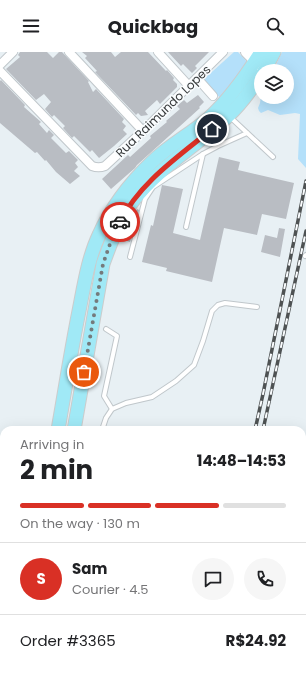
<!DOCTYPE html>
<html lang="en">
<head>
<meta charset="utf-8">
<style>
	:root { --surface:#fff; --page:#f6f6f6; --text:#202124; --muted:#757577; --line:#e0e0e0; --accent:#d93025 }
	body { margin:0; font-family:Poppins,sans-serif; background:var(--page); color:var(--text); height:100vh; display:flex; flex-direction:column; font-size:15px; white-space:nowrap }
	* { box-sizing:border-box; margin:0 }
	p { font-size:13px; color:var(--muted) }
	.icon { flex:none; width:22px; height:22px; fill:none; stroke:currentColor; stroke-width:2; stroke-linecap:round; stroke-linejoin:round }
	.map { position:relative; flex:1; overflow:hidden }
	.sheet { position:absolute; left:0px; top:374px; width:306px; height:248px; display:flex; flex-direction:column; background:var(--surface); border-radius:12px 12px 0 0; box-shadow:0 4px 16px #0002 }
	.sheet>* { flex:none }
	.fabs { position:absolute; left:254px; top:12px; display:grid; gap:8px }
	.fabs a { display:grid; place-items:center; width:40px; height:40px; border-radius:50%; background:var(--surface); box-shadow:0 4px 16px #0002; font-size:20px }
	.pin { position:absolute; display:grid; place-items:center; width:34px; height:34px; color:#fff; margin:-17px; border:2px solid #fff; border-radius:50%; box-shadow:0 1px 4px #0007 }
	.courier { position:absolute; display:grid; place-items:center; width:40px; height:40px; margin:-20px; border:3px solid #d93025; border-radius:50%; background:#fff; color:#222; box-shadow:0 1px 5px #0007 }
	.head em { font-style:normal; font-weight:700 }
	.head div { display:flex; flex-direction:column-reverse }
	.head { display:flex; align-items:center; justify-content:space-between; height:68px; padding:0 20px }
	h1 { font-size:26px; font-weight:700; line-height:30px }
	.bar { display:grid; grid-template-columns:repeat(4,1fr); gap:6px 4px; align-content:center; height:48px; padding:0 20px }
	.bar i { height:5px; border-radius:3px; background:var(--line) }
	.bar .active { background:var(--accent) }
	.bar p { grid-column:span 4 }
	.line { display:flex; align-items:center; gap:10px; padding:0 20px; border-top:1px solid var(--line) }
	.line div { flex:1 }
	.round { display:grid; place-items:center; flex:none; width:42px; height:42px; border-radius:21px; background:var(--page) }
	header { display:flex; justify-content:space-between; align-items:center; height:52px; padding:0 20px; background:var(--surface); font-size:18px; font-weight:700 }
	.map>svg:first-child { display:block }
</style>
</head>
<body>
<header><svg class="icon" aria-label="menu" viewBox="0 0 24 24"><path d="M4 6h16M4 12h16M4 18h16"/></svg>Quickbag<svg class="icon" aria-label="search" viewBox="0 0 24 24"><circle cx="10" cy="10" r="6"/><path d="M15 15l6 6"/></svg></header>
<div class="map">
<svg width="306" height="622" viewBox="0 0 306 622">
	<rect width="100%" height="100%" fill="#e8f0f4"/>
	<path fill="#d7e6ee" d="M0 524 4 525V618H11L10 622H0Z"/>
	<g fill="#b4e0fa">
		<path d="M234 0H238L249 12 221 47 203 28Z"/>
		<path d="M282 0H306V116L298 107 300 62 295 61 280 63 268 58 261 61 259 59 258 56 260 51 261 44V45H287V19H273Z"/>
	</g>
	<g fill="#8b92d1">
		<path d="M0 439 4 441V525L0 524Z"/>
		<path d="M302 573 306 575V622H232L224 618H302Z"/>
	</g>
	<g fill="none" stroke-linecap="round" stroke-linejoin="round">
		<path stroke="#8b92d1" stroke-width="13" d="M127 622 129 618"/>
	</g>
	<g fill="#b9bdc3">
		<path d="M20 0H47L53 6 59 0H62L89 29 88 30 93 40 96 37 124 67 122 70 126 74 123 78 127 82 114 94 99 106 92 98 90 100 74 84 72 86 63 76 65 74 54 63 52 65 45 57 51 50 44 42 36 48 6 17 20 5 18 3Z"/>
		<path d="M82 0H111L115 5 121 0H148L166 19 167 18 174 26 173 28 177 32V35L160 52 157 48 145 59 148 63 141 64 138 61 136 63 95 20 97 19 85 6 87 4Z"/>
		<path d="M168 0H209L195 14 197 16 192 21 183 12 181 14Z"/>
		<path d="M1 28 25 53 24 55 41 70 39 72 47 81 49 78 54 83 51 86 66 101 69 99 78 108 75 111 78 115 74 119 80 124 70 132 56 120 46 108 45 109 37 100 35 101 0 71V29Z"/>
		<path d="M198 43 204 50 199 55 200 56 137 113 135 116 111 137 102 127 128 103 130 105 151 86 150 84 167 70 166 69 180 57 177 54 184 48 187 51Z"/>
		<path d="M219 105 240 110 238 118 294 131 286 167 262 162 257 183 224 176 212 230 166 219 167 216 142 210 151 173 153 174 162 133 183 137 173 181 200 188Z"/>
		<path d="M137 157 139 158 130 190 127 189 134 162Z"/>
		<path d="M279 176 285 177 280 205 261 200 265 183 277 186Z"/>
	</g>
	<g fill="none" stroke-linecap="round" stroke-linejoin="round">
		<defs>
			<g id="service">
				<path d="M229 64 273 105"/>
				<path d="M186 175 203 102"/>
				<path d="M305 204 306 203"/>
				<path d="M130 205 145 147 153 135 203 102 218 94 247 81"/>
				<path d="M106 277 117 284 104 344 112 357"/>
				<path d="M102 378 106 366 112 357 126 351 152 345 176 329 194 313 203 289 212 259 218 253 225 251 257 255"/>
				<path d="M0 420 4 421"/>
				<path d="M302 521 306 514"/>
				<path d="M0 548 4 549"/>
				<path d="M302 556 306 559"/>
			</g>
			<g id="minor">
				<path d="M69 0 143 79"/>
				<path d="M158 0 189 34"/>
				<path d="M0 13 13 0"/>
				<path d="M0 19 92 114C97 116 100 116 105 114L143 79 223 0"/>
				<path d="M197 26 213 44"/>
			</g>
			<path id="tertiary" d="M246 0 260 14"/>
			<g id="primary">
				<path d="M264 19 274 0"/>
				<path d="M58 378C65 338 71 299 79 259 84 234 88 206 99 183 111 156 130 131 152 110 169 93 191 82 209 66 230 47 246 24 261 0"/>
				<path d="M74 378 103 212C111 190 119 167 133 149 159 115 198 93 228 64 241 52 251 38 261 23"/>
				<path d="M302 499 306 497"/>
				<path d="M20 622 21 618"/>
				<path d="M37 622 38 618"/>
			</g>
		</defs>
		<use href="#service" stroke="#c0c7cb" stroke-width="6"/>
		<use href="#minor" stroke="#c0c7cb" stroke-width="10"/>
		<use href="#tertiary" stroke="#c0c7cb" stroke-width="12"/>
		<use href="#primary" stroke="#cbcccc" stroke-width="15"/>
		<use href="#service" stroke="#fff" stroke-width="4"/>
		<use href="#minor" stroke="#fff" stroke-width="8"/>
		<use href="#tertiary" stroke="#fff" stroke-width="10"/>
		<use href="#primary" stroke="#a0e9f6" stroke-width="13"/>
		<defs>
			<g id="rail">
				<path d="M255 378 263 342 306 129"/>
				<path d="M263 378 306 179"/>
				<path d="M198 622V618"/>
				<path d="M206 622 207 618"/>
			</g>
		</defs>
		<use href="#rail" stroke="#4e5253" stroke-width="3.5"/>
		<use href="#rail" stroke="#f9fcfe" stroke-width="2" stroke-dasharray="6" stroke-linecap="butt"/>
	</g>
	<g fill="none" stroke-linecap="round" stroke-linejoin="round">
		<path stroke="#757a7c" stroke-width="4" stroke-dasharray="0 7.2" d="M84 320 103 212 111 189 120 170"/>
		<path stroke="#d93025" stroke-width="5" d="M120 170C139 131 179 104 212 77"/>
	</g>
	<g text-anchor="middle" dominant-baseline="central" stroke-width="3" stroke-linejoin="round" paint-order="stroke">
		<g font-size="12" fill="#373a3b" stroke="#f9fcfe">
			<text transform="translate(163 59) rotate(-44)">Rua Raimundo Lopes</text>
		</g>
	</g>
</svg>
<div class="fabs">
<a><svg class="icon" aria-label="layers" viewBox="0 0 24 24"><path d="M12 4l9 5-9 5-9-5zM3 14l9 5 9-5"/></svg></a>
</div>
<div class="pin" style="left:84px;top:320px;background:#ea580c"><svg class="icon" aria-label="bag" viewBox="0 0 24 24"><path d="M5 8h14l-1 12H6zM9 8a3 3 0 0 1 6 0"/></svg></div>
<div class="pin" style="left:212px;top:77px;background:#1f2937"><svg class="icon" aria-label="home" viewBox="0 0 24 24"><path d="M3 11l9-7 9 7M6 9v11h12V9"/></svg></div>
<div class="courier" style="left:120px;top:170px"><svg class="icon" aria-label="car" viewBox="0 0 24 24"><path d="M5 17H2v-5l4-1 3-4h7l3 4 3 1v5h-3M9 17h6M6 11h13"/><circle cx="7" cy="17" r="2"/><circle cx="17" cy="17" r="2"/></svg></div>
<section class="sheet">
<div class="head"><div><h1>2 min</h1><p>Arriving in</p></div><em>14:48–14:53</em></div>
<div class="bar"><i class="active"></i><i class="active"></i><i class="active"></i><i></i><p>On the way · 130 m</p></div>
<div class="line" style="height:72px"><b class="round" style="background:var(--accent);color:#fff">S</b><div><b>Sam</b><p>Courier · 4.5</p></div><a class="round"><svg class="icon" aria-label="chat" viewBox="0 0 24 24"><path d="M4 5h16v11H9l-5 4z"/></svg></a><a class="round"><svg class="icon" aria-label="phone" viewBox="0 0 24 24"><path d="M5 4h4l2 5-3 2q2 4 5 5l2-3 5 2v4C11 20 4 13 5 4z"/></svg></a></div>
<div class="line" style="height:52px"><div>Order #3365</div><b>R$24.92</b></div>
</section>
</div>
</body>
</html>
